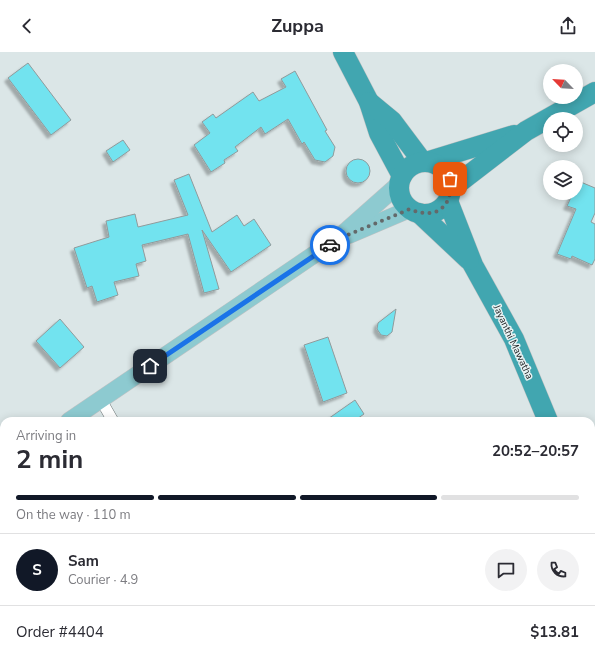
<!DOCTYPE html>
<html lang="en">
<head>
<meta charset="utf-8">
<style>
	:root { --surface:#fff; --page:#f2f2f3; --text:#2b2b33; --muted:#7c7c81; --line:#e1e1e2; --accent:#111827 }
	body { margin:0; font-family:"Nunito Sans",sans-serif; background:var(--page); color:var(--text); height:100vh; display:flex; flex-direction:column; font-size:15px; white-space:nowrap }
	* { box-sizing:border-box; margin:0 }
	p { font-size:13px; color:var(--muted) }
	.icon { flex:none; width:22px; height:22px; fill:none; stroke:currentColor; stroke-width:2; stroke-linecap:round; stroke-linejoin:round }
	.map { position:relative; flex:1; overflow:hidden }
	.side { position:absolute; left:0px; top:365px; width:595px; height:248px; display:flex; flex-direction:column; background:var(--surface); border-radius:12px 12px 0 0; box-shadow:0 2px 10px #0003 }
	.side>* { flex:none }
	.needle { width:26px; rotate:295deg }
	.controls { position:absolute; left:543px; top:12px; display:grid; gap:8px }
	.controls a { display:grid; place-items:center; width:40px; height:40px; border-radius:50%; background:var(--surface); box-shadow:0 2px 10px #0003; font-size:20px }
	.pin { position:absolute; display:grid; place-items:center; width:34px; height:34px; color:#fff; margin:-17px; border-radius:8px; box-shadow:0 2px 6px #0006 }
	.courier { position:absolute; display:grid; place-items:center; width:40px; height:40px; margin:-20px; border:3px solid #1a73e8; border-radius:50%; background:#fff; color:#222; box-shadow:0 1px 5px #0007 }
	.summary em { font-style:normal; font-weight:700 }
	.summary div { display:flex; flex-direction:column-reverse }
	.summary { display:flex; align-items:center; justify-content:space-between; height:68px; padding:0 16px }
	h1 { font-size:26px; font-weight:700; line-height:30px }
	.bar { display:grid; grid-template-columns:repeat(4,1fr); gap:6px 4px; align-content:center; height:48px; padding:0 16px }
	.bar i { height:5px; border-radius:3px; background:var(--line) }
	.bar .current { background:var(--accent) }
	.bar p { grid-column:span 4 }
	.line { display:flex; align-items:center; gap:10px; padding:0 16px; border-top:1px solid var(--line) }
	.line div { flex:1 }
	.round { display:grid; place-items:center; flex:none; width:42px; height:42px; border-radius:21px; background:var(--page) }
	header { display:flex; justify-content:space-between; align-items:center; height:52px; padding:0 16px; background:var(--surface); font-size:18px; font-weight:700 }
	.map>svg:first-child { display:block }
</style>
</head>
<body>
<header><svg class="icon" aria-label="back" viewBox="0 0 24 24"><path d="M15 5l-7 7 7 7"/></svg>Zuppa<svg class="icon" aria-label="share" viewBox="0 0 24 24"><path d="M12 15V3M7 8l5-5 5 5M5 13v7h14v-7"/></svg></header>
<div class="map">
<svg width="595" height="613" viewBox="0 0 595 613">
	<defs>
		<filter id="shadow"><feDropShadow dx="-3.5" dy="3.5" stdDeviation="1" flood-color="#0004"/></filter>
	</defs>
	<rect width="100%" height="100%" fill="#dbe6e7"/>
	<g fill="#d6b67a">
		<path d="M0 428 4 436V609H97L98 613H0Z"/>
		<path d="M117 609H176V613H141L138 611 126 613Z"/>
	</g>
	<g fill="#72e3ef" stroke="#909a9b" filter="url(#shadow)">
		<path d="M28 11 71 68 51 83 8 26Z"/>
		<path d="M295 19 327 78 325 79 335 95 333 104 325 110 315 108 304 90 302 92 288 67 265 82 261 75 235 95 238 99 224 108 225 111 211 120 194 93 210 81 202 70 213 62 216 66 253 40 259 49 286 35 281 27Z"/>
		<path d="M123 88 130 98 113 110 106 99Z"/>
		<circle cx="358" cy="119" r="12"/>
		<path d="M189 122 212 180 237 163 244 174 254 167 271 193 231 220 202 178 219 237 204 241 188 182 142 193 146 209 136 212 139 224 114 230 118 243 97 250 92 234 87 236 74 196 109 185 106 169 135 162 138 175 188 163 174 128Z"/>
		<path d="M576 128 595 136V161L591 170 595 172V207L592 213 572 204 571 207 557 202 576 157 567 154 573 141H576Z"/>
		<path d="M396 257 392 280 387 284 381 283 377 277 378 271Z"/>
		<path d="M60 267 84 295 60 316 36 289Z"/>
		<path d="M328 285 347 341 323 350 304 293Z"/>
		<path d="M355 348 364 362 354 369H325Z"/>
	</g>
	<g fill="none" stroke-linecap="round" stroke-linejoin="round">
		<defs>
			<g id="street">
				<path d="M101 348 113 369"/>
				<path d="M113 609 115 613"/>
				<path d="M241 609 243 613"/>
			</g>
			<g id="primary">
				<path d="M349 183 410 157"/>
				<path d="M69 369 337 187 399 132"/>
				<path d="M0 409 4 407"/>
			</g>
			<g id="highway">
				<path d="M343 0 369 50 379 81 402 124"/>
				<path d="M369 50 392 69 422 109"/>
				<path d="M429 109 514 83"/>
				<circle cx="425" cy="136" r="26"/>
				<path d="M452 136 526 79 595 40"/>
				<path d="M448 149 473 213 514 287 548 369"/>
				<path d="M419 161 469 208"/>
				<path d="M591 489 595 502"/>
			</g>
		</defs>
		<use href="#street" stroke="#6d7778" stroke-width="12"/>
		<use href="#primary" stroke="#c1c2c3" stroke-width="18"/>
		<use href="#highway" stroke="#c1c2c3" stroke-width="21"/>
		<use href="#street" stroke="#fff" stroke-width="11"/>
		<use href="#primary" stroke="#8dcad0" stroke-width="17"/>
		<use href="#highway" stroke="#41a6b0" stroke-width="20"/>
	</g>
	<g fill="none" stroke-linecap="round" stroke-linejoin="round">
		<path stroke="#63696a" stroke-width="4" stroke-dasharray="0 7.2" d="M330 193 338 187 410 157C436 169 454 154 450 127"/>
		<path stroke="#1a73e8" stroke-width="5" d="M150 314 330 193"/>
	</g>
	<g text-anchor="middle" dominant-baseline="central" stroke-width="3" stroke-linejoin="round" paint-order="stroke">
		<g font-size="10" fill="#222627" stroke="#e8f3f4">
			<text transform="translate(513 290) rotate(65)">Jayanthi Mawatha</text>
		</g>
	</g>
</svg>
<div class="controls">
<a><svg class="needle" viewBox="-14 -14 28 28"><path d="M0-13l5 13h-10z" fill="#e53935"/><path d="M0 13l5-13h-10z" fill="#7c7c81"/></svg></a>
<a><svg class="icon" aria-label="locate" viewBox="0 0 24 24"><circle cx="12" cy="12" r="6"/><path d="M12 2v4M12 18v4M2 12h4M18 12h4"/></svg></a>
<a><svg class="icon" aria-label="layers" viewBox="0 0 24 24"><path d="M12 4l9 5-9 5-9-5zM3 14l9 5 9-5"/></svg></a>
</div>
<div class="pin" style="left:450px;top:127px;background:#ea580c"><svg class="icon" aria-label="bag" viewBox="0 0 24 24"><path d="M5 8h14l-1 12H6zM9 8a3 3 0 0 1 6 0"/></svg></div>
<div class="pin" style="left:150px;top:314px;background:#1f2937"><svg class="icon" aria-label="home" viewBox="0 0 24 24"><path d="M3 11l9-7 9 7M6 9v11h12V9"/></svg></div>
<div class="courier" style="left:330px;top:193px"><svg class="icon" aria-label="car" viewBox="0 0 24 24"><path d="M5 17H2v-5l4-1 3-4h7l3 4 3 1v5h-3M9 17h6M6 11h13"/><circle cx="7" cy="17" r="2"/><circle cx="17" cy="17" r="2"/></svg></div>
<section class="side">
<div class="summary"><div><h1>2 min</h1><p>Arriving in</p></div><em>20:52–20:57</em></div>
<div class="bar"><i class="current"></i><i class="current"></i><i class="current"></i><i></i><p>On the way · 110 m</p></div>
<div class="line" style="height:72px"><b class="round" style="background:var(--accent);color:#fff">S</b><div><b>Sam</b><p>Courier · 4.9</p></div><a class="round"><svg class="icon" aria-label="chat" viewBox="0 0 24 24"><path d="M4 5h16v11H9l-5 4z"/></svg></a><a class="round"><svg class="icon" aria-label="phone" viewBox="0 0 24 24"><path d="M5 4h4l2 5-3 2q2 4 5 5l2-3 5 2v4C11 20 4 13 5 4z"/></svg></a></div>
<div class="line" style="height:52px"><div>Order #4404</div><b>$13.81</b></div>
</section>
</div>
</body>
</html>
